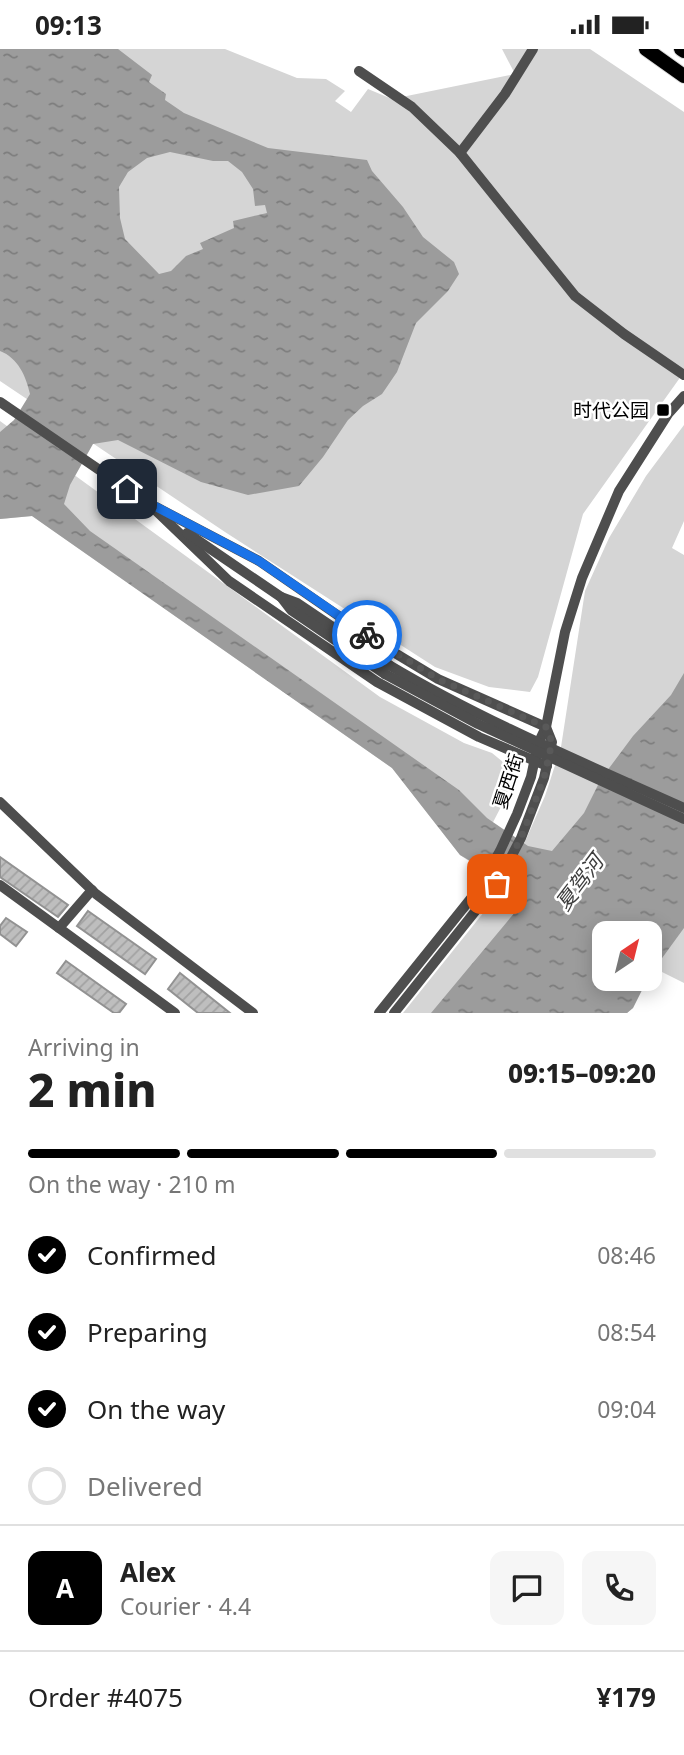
<!DOCTYPE html>
<html lang="en">
<head>
<meta charset="utf-8">
<style>
	:root { --surface:#fff; --page:#f6f6f6; --text:#222; --muted:#767676; --line:#e0e0e0; --accent:#000 }
	body { margin:0; font-family:"Noto Sans","Noto Sans SC",sans-serif; background:var(--page); color:var(--text); height:100vh; display:flex; flex-direction:column; font-size:26px; white-space:nowrap }
	* { box-sizing:border-box; margin:0 }
	p { font-size:23px; color:var(--muted) }
	.icon { flex:none; width:38px; height:38px; fill:none; stroke:currentColor; stroke-width:2; stroke-linecap:round; stroke-linejoin:round }
	.map { position:relative; height:964px; overflow:hidden }
	.panel { display:flex; flex-direction:column; background:var(--surface); flex:1 }
	.panel>* { flex:none }
	.needle { width:46px; rotate:35deg }
	.controls { position:absolute; left:592px; top:872px; display:grid; gap:14px }
	.controls a { display:grid; place-items:center; width:70px; height:70px; border-radius:14px; background:var(--surface); box-shadow:0 4px 18px #0003; font-size:35px }
	.pin { position:absolute; display:grid; place-items:center; width:60px; height:60px; color:#fff; margin:-30px; border-radius:14px; box-shadow:0 4px 10px #0006 }
	.courier { position:absolute; display:grid; place-items:center; width:70px; height:70px; margin:-35px; border:5px solid #1a73e8; border-radius:50%; background:#fff; color:#222; box-shadow:0 2px 9px #0007 }
	.overview em { font-style:normal; font-weight:800 }
	.overview div { display:flex; flex-direction:column-reverse }
	.overview { display:flex; align-items:center; justify-content:space-between; height:119px; padding:0 28px }
	h1 { font-size:46px; font-weight:800; line-height:52px }
	.bar { display:grid; grid-template-columns:repeat(4,1fr); gap:10px 7px; align-content:center; height:84px; padding:0 28px }
	.bar i { height:9px; border-radius:5px; background:var(--line) }
	.bar .on { background:var(--accent) }
	.bar p { grid-column:span 4 }
	.line { display:flex; align-items:center; gap:18px; padding:0 28px; border-top:2px solid var(--line) }
	.line div { flex:1 }
	.round { display:grid; place-items:center; flex:none; width:74px; height:74px; border-radius:14px; background:var(--page) }
	ol { padding:0 28px; list-style:none }
	li { display:flex; align-items:center; gap:21px; height:77px }
	li p { margin-inline-start:auto }
	li .icon { padding:7px; border-radius:50%; background:var(--accent); color:#fff; stroke-width:4 }
	li:last-child { color:var(--muted) }
	li i { width:38px; height:38px; border:4px solid var(--line); border-radius:50% }
	.status { display:flex; justify-content:space-between; align-items:center; height:49px; padding:0 35px; background:var(--surface); direction:ltr }
	.status svg { height:19px; fill:currentColor }
	.map>svg:first-child { display:block }
</style>
</head>
<body>
<div class="status"><b>09:13</b><svg viewBox="0 0 49 12"><path d="M0 12V9h3v3zM5 12V6h3v6zM10 12V3h3v9zM15 12V0h3v12zM26 1h20v11H26zM47 4h2v5h-2z"/></svg></div>
<div class="map">
<svg width="684" height="964" viewBox="0 0 684 964">
	<defs>
		<pattern id="water-ripples" width="26" height="14" patternUnits="userSpaceOnUse" patternTransform="scale(1.75)"><rect width="26" height="14" fill="#9c9c9c"/><path d="M2 4q2-2 4 0t4 0M15 11q2-2 4 0t4 0" fill="none" stroke="#7d7d7d"/></pattern>
		<pattern id="building-hatch" width="6" height="6" patternUnits="userSpaceOnUse" patternTransform="scale(1.75)"><rect width="6" height="6" fill="#bebebe"/><path d="M-1 1l2-2M0 6l6-6M5 7l2-2" fill="none" stroke="#a2a2a2"/></pattern>
	</defs>
	<rect width="100%" height="100%" fill="#fff"/>
	<g fill="#d5d5d5">
		<path d="M0 0H225L297 29 326 30 345 42 335 52 351 63 368 40 392 50 515 25 502 0H590L684 63V323L583 465 538 628 530 643 489 638 435 618 225 483 0 332Z"/>
		<path d="M0 372 380 648 464 694 492 704 514 722 505 750 472 814 460 806 392 719 32 467 0 470Z"/>
		<path d="M684 376V472L672 499 684 506V934L654 919 649 927V884H604V929H648L633 959 627 964H403L484 863 513 820 545 747 561 698 585 542 609 489 646 427Z"/>
	</g>
	<path fill="url(#water-ripples)" fill-rule="evenodd" d="M0 0H118L152 26 149 33 166 45 165 51 184 64 268 99 367 111 372 122 403 158 423 188 454 213 459 225 448 242 416 274 397 323 382 345 363 357 348 371 323 408 299 437 248 446 201 433 118 391 93 395 70 436 64 455 90 482 459 741 487 769 528 797 552 802 584 764 601 730 633 687 671 646 684 624V879L649 927V884H604V929H648L633 959 627 964H431L526 850 520 841 460 806 392 719 32 467 0 470V383L14 371 30 345C26 327 18 309 0 302ZM170 103 213 112H228L242 123 253 140 255 157 265 156 267 164 233 172 234 179 200 194 203 200 186 207 171 222 159 225 125 190 120 169 119 138 128 123 147 109Z"/>
	<g fill="url(#building-hatch)" stroke="#929292" stroke-width="2">
		<path d="M0 808 68 856 58 868 0 828Z"/>
		<path d="M88 862 156 910 145 925 77 877Z"/>
		<path d="M6 869 27 883 16 897 0 885V877Z"/>
		<path d="M66 912 126 955 119 964H114L57 924Z"/>
		<path d="M180 924 230 964H198L168 940Z"/>
	</g>
	<g fill="none" stroke-linecap="round" stroke-linejoin="round">
		<defs>
			<g id="major">
				<path d="M646 0 684 27"/>
				<path d="M681 0 684 2"/>
			</g>
		</defs>
		<use href="#major" stroke="#dbdbdb" stroke-width="16"/>
		<g stroke="#4e4e4e" stroke-width="10">
			<path d="M359 22 412 58 460 104 575 247 624 285 684 326"/>
			<path d="M460 104 505 45 533 0"/>
			<path d="M0 353 152 457"/>
			<path d="M147 453 229 532 377 633 479 688 547 717"/>
			<path d="M156 458 259 512 375 592 438 630 546 678"/>
			<path d="M187 484 281 548 297 554 389 616"/>
			<path d="M281 548 291 561 385 625"/>
			<path d="M0 753 96 845 253 964"/>
			<path d="M0 836 59 879"/>
			<path d="M92 841 59 879 175 964"/>
			<path d="M379 964 481 837 500 802 517 765 531 728 538 695 546 678 565 583 582 529 619 442 668 365 684 347"/>
			<path d="M394 964 497 835 521 789 544 729 552 693 546 678"/>
		</g>
		<use href="#major" stroke="#000" stroke-width="14"/>
		<g stroke="#4e4e4e" stroke-width="10">
			<path d="M389 616C483 672 584 714 684 759"/>
			<path d="M385 625 478 675 684 770"/>
		</g>
	</g>
	<g fill="none" stroke-linecap="round" stroke-linejoin="round">
		<path stroke="#595959" stroke-width="7" stroke-dasharray="0 12.6" d="M367 586 438 630 546 678 552 693 544 729 521 789 497 835"/>
		<path stroke="#1a73e8" stroke-width="9" d="M127 440 147 453 259 512 367 586"/>
	</g>
	<rect fill="#000" stroke="#fff" stroke-width="2.5" x="656" y="354" width="14" height="14" rx="3.5"/>
	<g text-anchor="middle" dominant-baseline="central" stroke-width="5" stroke-linejoin="round" paint-order="stroke">
		<g font-size="19" fill="#000" stroke="#fff" text-anchor="end">
			<text x="649" y="361">时代公园</text>
		</g>
		<g font-size="19" fill="#000" stroke="#fff">
			<text transform="translate(508 732) rotate(-72)">夏西街</text>
		</g>
		<g font-size="21" font-style="italic" fill="#3d3d3d" stroke="#fff">
			<text transform="translate(579 833) rotate(-53)">夏驾河</text>
		</g>
	</g>
</svg>
<div class="controls">
<a><svg class="needle" viewBox="-14 -14 28 28"><path d="M0-13l5 13h-10z" fill="#e53935"/><path d="M0 13l5-13h-10z" fill="#767676"/></svg></a>
</div>
<div class="pin" style="left:497px;top:835px;background:#ea580c"><svg class="icon" aria-label="bag" viewBox="0 0 24 24"><path d="M5 8h14l-1 12H6zM9 8a3 3 0 0 1 6 0"/></svg></div>
<div class="pin" style="left:127px;top:440px;background:#1f2937"><svg class="icon" aria-label="home" viewBox="0 0 24 24"><path d="M3 11l9-7 9 7M6 9v11h12V9"/></svg></div>
<div class="courier" style="left:367px;top:586px"><svg class="icon" aria-label="bike" viewBox="0 0 24 24"><circle cx="6" cy="16" r="4"/><circle cx="18" cy="16" r="4"/><path d="M6 16l4-8h5l3 8M10 8l3 8H6M13 5h3"/></svg></div>
</div>
<section class="panel">
<div class="overview"><div><h1>2 min</h1><p>Arriving in</p></div><em>09:15–09:20</em></div>
<div class="bar"><i class="on"></i><i class="on"></i><i class="on"></i><i></i><p>On the way · 210 m</p></div>
<ol>
<li><svg class="icon" aria-label="check" viewBox="0 0 24 24"><path d="M5 12l5 5 9-10"/></svg>Confirmed<p>08:46</p></li>
<li><svg class="icon" aria-label="check" viewBox="0 0 24 24"><path d="M5 12l5 5 9-10"/></svg>Preparing<p>08:54</p></li>
<li><svg class="icon" aria-label="check" viewBox="0 0 24 24"><path d="M5 12l5 5 9-10"/></svg>On the way<p>09:04</p></li>
<li><i></i>Delivered</li>
</ol>
<div class="line" style="height:126px"><b class="round" style="background:var(--accent);color:#fff">A</b><div><b>Alex</b><p>Courier · 4.4</p></div><a class="round"><svg class="icon" aria-label="chat" viewBox="0 0 24 24"><path d="M4 5h16v11H9l-5 4z"/></svg></a><a class="round"><svg class="icon" aria-label="phone" viewBox="0 0 24 24"><path d="M5 4h4l2 5-3 2q2 4 5 5l2-3 5 2v4C11 20 4 13 5 4z"/></svg></a></div>
<div class="line" style="height:91px"><div>Order #4075</div><b>¥179</b></div>
</section>
</body>
</html>
